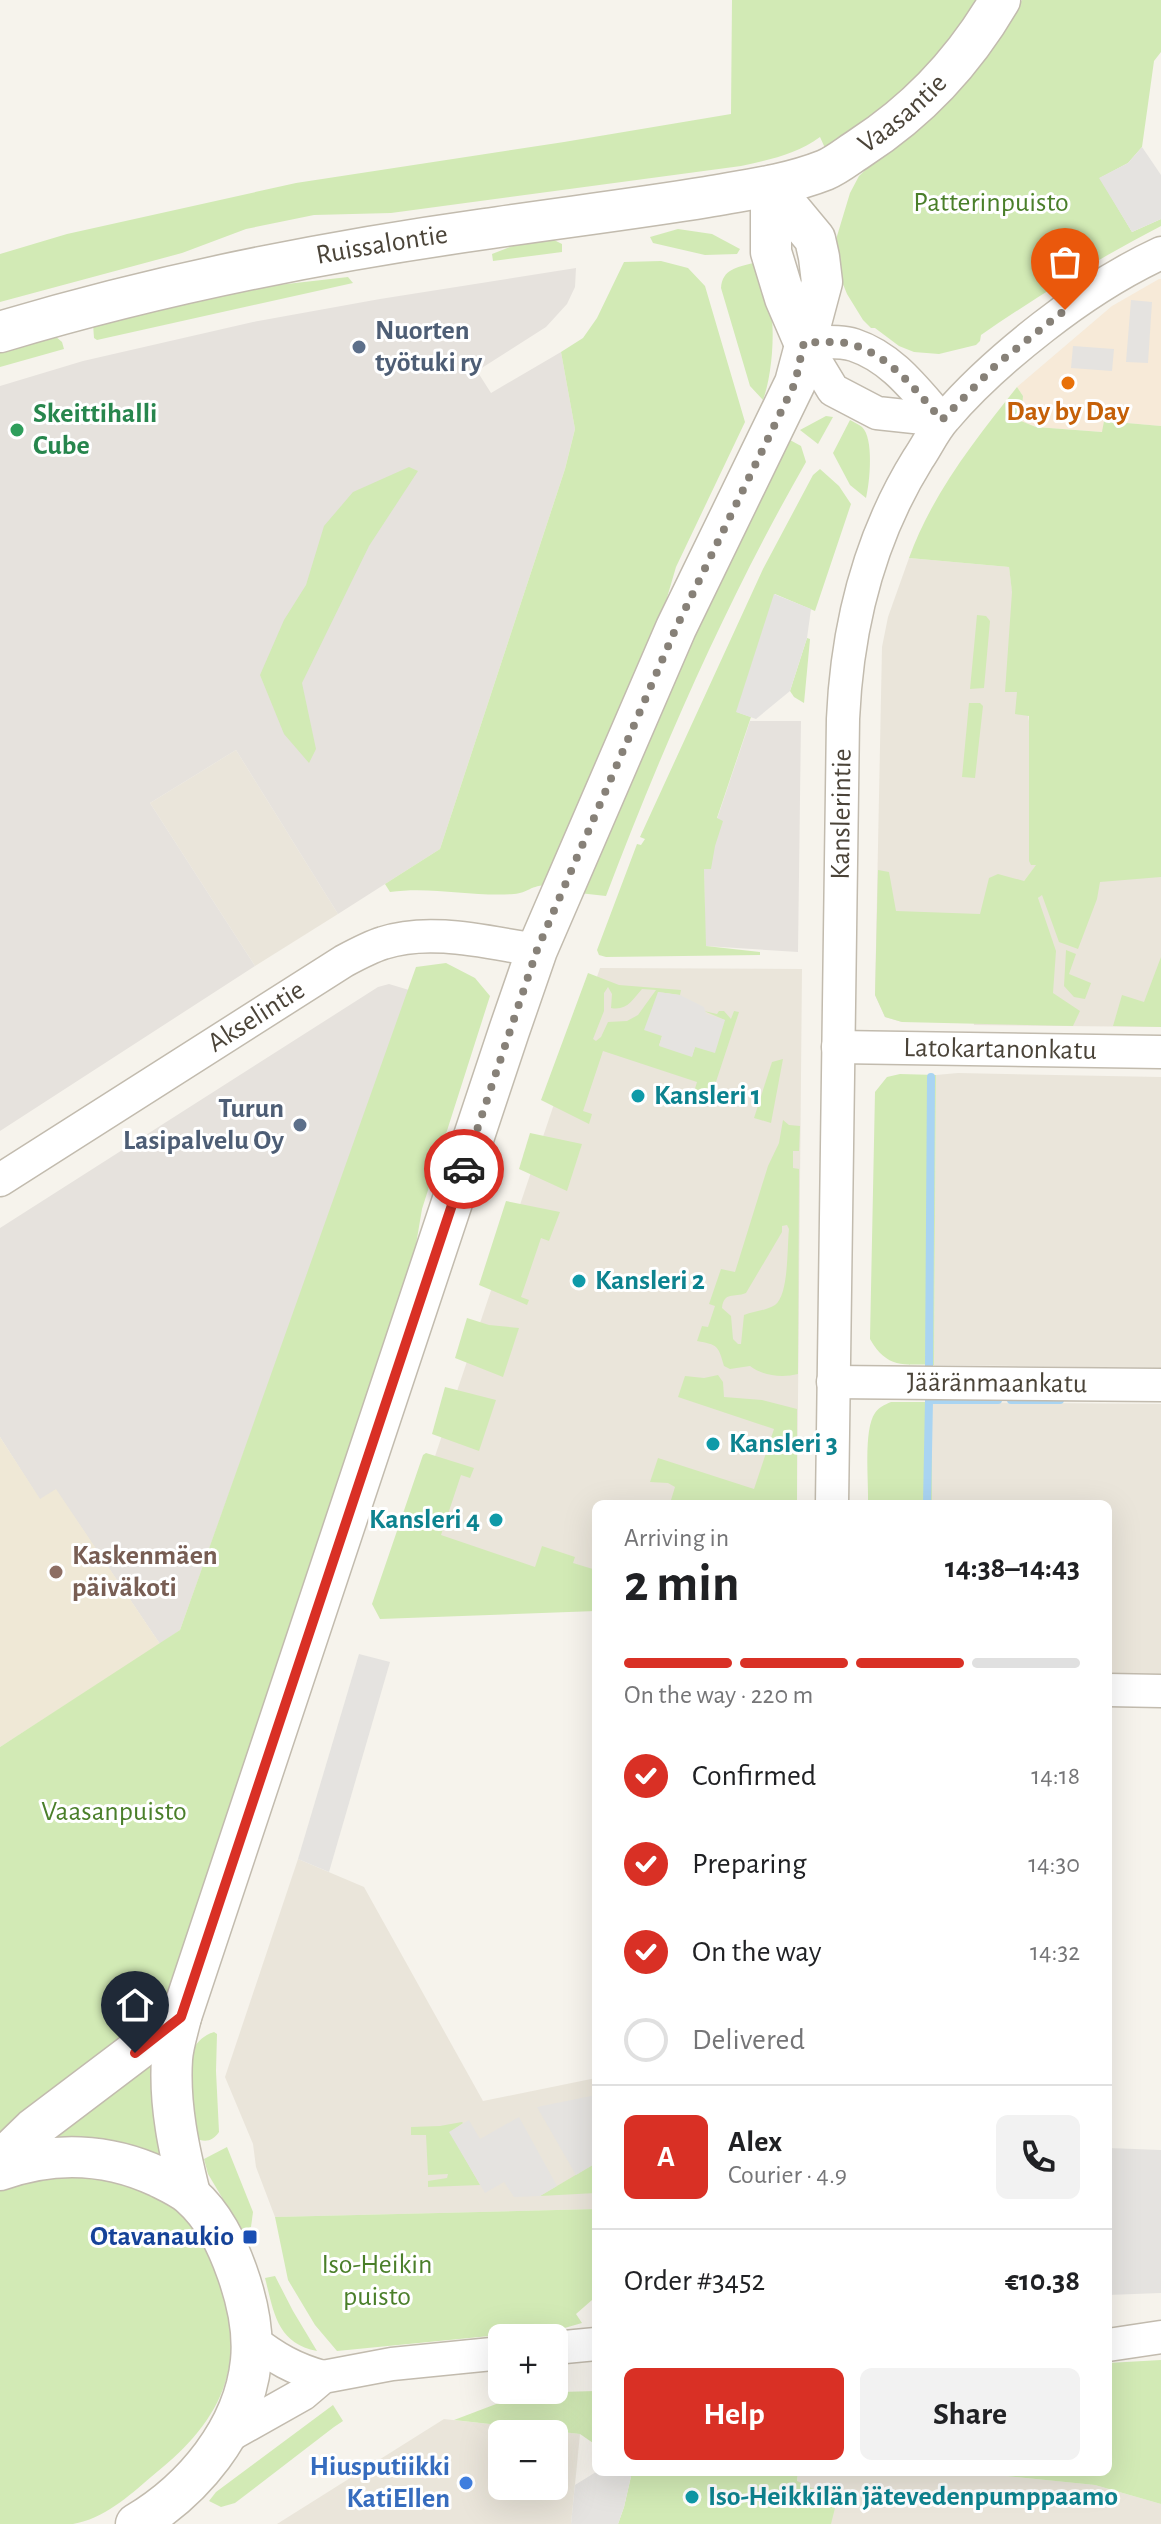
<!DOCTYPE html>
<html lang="en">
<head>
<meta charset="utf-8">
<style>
	:root { --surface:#fff; --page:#f2f2f2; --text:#202124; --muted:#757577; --line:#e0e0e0; --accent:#d93025 }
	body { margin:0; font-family:"Alegreya Sans",sans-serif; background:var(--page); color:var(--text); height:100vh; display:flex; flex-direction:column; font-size:30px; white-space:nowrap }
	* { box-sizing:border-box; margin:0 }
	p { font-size:26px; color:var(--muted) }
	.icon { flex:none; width:44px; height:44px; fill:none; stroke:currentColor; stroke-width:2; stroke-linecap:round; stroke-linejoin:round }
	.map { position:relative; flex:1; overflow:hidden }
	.sheet { position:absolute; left:592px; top:1500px; width:520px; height:976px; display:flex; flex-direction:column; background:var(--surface); border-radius:12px; box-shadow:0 8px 32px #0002 }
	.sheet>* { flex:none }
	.buttons { position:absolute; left:488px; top:2324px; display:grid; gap:16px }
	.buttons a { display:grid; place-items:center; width:80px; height:80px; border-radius:12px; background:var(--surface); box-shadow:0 8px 32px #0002; font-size:40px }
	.pin { position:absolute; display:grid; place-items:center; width:68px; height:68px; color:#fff; margin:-82px -34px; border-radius:50% 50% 50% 0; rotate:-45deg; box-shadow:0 0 8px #0007 }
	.pin .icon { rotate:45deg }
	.courier { position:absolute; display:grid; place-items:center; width:80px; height:80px; margin:-40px; border:6px solid #d93025; border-radius:50%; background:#fff; color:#222; box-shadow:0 2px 10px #0007 }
	.headline em { font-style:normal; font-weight:600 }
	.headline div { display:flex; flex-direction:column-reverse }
	.headline { display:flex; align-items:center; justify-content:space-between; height:136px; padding:0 32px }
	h1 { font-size:52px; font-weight:600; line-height:60px }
	.bar { display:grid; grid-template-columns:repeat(4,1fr); gap:12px 8px; align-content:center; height:96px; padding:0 32px }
	.bar i { height:10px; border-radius:6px; background:var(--line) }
	.bar .active { background:var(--accent) }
	.bar p { grid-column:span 4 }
	.line { display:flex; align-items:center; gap:20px; padding:0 32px; border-top:2px solid var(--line) }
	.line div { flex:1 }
	.round { display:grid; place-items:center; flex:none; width:84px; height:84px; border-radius:12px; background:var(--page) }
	ol { padding:0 32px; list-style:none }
	li { display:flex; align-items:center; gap:24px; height:88px }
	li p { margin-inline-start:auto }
	li .icon { padding:8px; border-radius:50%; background:var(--accent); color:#fff; stroke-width:4 }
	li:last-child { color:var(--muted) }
	li i { width:44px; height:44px; border:4px solid var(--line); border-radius:50% }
	.primary-button { display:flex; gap:16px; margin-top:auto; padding:16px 32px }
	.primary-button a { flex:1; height:92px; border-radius:12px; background:var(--accent); color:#fff; font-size:32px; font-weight:600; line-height:92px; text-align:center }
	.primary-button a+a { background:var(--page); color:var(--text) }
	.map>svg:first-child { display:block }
</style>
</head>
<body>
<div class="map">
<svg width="1161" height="2524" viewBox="0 0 1161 2524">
	<rect width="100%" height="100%" fill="#f6f3ec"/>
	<g fill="#eae5da" fill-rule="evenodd">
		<path d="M909 558 1009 567 1046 853 919 1014 902 1022 885 1017 875 995 882 647 888 617Z"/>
		<path d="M236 750 338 914 255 966 150 803Z"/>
		<path d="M1056 876 1161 877V1027L974 1025 969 985Z"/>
		<path d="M600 968 802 969 797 1504H596V1606L382 1613Z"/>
		<path d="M958 1073 1161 1077V1368L934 1365 936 1075Z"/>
		<path d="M932 1402 1161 1404V1675H1108V1504H932Z"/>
		<path d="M298 1859 364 1887 483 2101 596 2078V2209L275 2217 256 2167 253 2144 225 2077Z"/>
		<path d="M444 2419 580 2434 571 2524H277ZM502 2434H554V2486H502Z"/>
		<path d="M798 2472H966L1095 2485 1161 2504V2524H793Z"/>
	</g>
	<path fill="#f7ead8" d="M1159 279H1161V426L1104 421 1103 432 1036 427 1021 421 1023 396 1017 387 1112 306Z"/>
	<g fill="#e6e2dd">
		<path d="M576 268 575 287 567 304 546 327 477 371 491 393 561 352 575 429 565 469 440 849 338 914 236 750 150 803 255 966 0 1131V386L83 361 253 322 380 299Z"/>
		<path d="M750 721H801L798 952 705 946 704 869 717 819Z"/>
		<path d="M389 984 409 990 404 1006 180 1630 160 1644 56 1490 40 1500 0 1437V1228L378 987Z"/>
	</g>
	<path fill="#efe8d6" d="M0 1437 40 1499 56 1489 160 1644 0 1747Z"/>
	<g fill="#d2eab5" fill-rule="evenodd">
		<path d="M732 0H980L935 64 878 113 825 148 820 137C797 154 769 160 741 166L391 213 314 215 246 229 182 253 0 302V254L67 234 296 183 564 142 731 114Z"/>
		<path d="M1022 0H1161V52L1154 61 1142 147 1128 163 1100 178 1132 232 1161 219V226C1099 258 1039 295 981 335L980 341 976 345 939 354 914 352 899 346 875 328H871L863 320 847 294 836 267 834 246 850 193 859 176 991 51Z"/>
		<path d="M678 229 712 234 740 249 737 254 705 255 653 243 650 237Z"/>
		<path d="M552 239 562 244V252L493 261 492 254 520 243Z"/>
		<path d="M661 261 688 268 705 286 745 422 676 567 664 608 549 885C530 885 528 893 514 894 473 897 431 886 390 892L385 884 440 849 565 469 575 429 561 352 583 338 597 318 624 262Z"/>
		<path d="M753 263C780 288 775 368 763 400L750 386 721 288C722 269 738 267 753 263Z"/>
		<path d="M348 277 353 283 97 340 94 338 93 324 252 288Z"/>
		<path d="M55 336 62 342 64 349 0 367V350Z"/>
		<path d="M1017 387 1023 396 1021 421 1036 427 1102 432 1104 421 1161 426V877L1100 882 1097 899 1078 949 1059 942 1042 895 1038 898 1056 951 1053 993 1080 1011 1073 1026 902 1022 885 1017 875 995 878 870 889 872 896 911 980 914 989 878 998 874 1024 881 1036 865H1031L1029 861V716L1015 714 1017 692H1005L1012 592 1009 567 909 558C932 494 975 440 1017 387Z"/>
		<path d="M826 416 833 417 818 444 800 430Z"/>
		<path d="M850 420C852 421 860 425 862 427 874 438 870 482 866 498L850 485 833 453Z"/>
		<path d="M790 440 801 446 806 462C727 600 662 748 606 896L579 893 621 790 786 443Z"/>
		<path d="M409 467 418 471 369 546 302 683 316 749 309 763 284 734 260 675 284 620 306 585 324 526 353 492Z"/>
		<path d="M820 469 839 486 851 504 815 611 775 594 737 712 751 717 717 818 723 821 715 846 711 869H704L706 946 760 952V955L606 957 599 955 597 950 637 844 641 845 645 839 640 837 763 569 813 475Z"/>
		<path d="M977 615 986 616 990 621 984 688 970 689Z"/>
		<path d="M807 638 810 639 804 703 794 697 790 691Z"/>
		<path d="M969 703H980L983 706 975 778 962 777Z"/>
		<path d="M1066 950 1076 954 1069 974 1091 983 1085 999 1074 997 1064 986Z"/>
		<path d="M1161 957V1027L1113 1026 1122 995 1144 1002Z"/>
		<path d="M446 963 475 978 490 996 422 1209 409 1286 172 2000 0 2141V1747L180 1630 416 967Z"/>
		<path d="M588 973 619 985 681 990 680 995 658 992 662 1036 659 1045 692 1056 695 1047 725 1020 704 1011 717 1014 719 1011H724L731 1019 734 1011 739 1012 709 1103 693 1095 697 1082 603 1051 583 1111 592 1114 589 1124 541 1100ZM608 987 612 994 611 1008C627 1011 632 1000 642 989L656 990 638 1015 627 1021 608 1022 601 1037 596 1041 593 1039 604 1011V993Z"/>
		<path d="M783 1059 771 1123 754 1118 772 1062Z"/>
		<path d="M900 1074 936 1075 934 1365C903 1364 887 1369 870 1339L875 1092 887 1077Z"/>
		<path d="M783 1120 789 1125 800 1126 799 1151H793V1168L799 1169 798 1374C782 1378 763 1376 750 1366L730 1369 724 1366C718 1345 718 1345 697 1341L702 1326 708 1327 715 1306 709 1304 721 1269 735 1272 768 1166 779 1143ZM787 1225 789 1229C787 1247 789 1295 775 1305 765 1311 754 1311 744 1315L741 1344H738L733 1339 731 1316 722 1308C724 1291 734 1298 746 1293L782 1232V1226Z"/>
		<path d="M530 1133 582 1144 567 1191 519 1169Z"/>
		<path d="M506 1201 560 1212 549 1241 541 1238 521 1297 529 1300 527 1305 479 1285Z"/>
		<path d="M467 1318 489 1325 519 1328 503 1377 455 1358Z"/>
		<path d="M718 1375 723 1382 724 1397 762 1400 797 1409V1504H678L671 1500 675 1487 668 1483 650 1482 658 1458 754 1489 774 1429 678 1397 685 1376 704 1378Z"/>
		<path d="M445 1387 496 1400 479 1451 432 1434Z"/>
		<path d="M891 1402H932V1504H868C869 1482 863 1430 875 1413 879 1407 884 1405 891 1402Z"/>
		<path d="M426 1453 474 1468 470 1478 461 1475 441 1535 535 1567 542 1546 575 1557 573 1563 596 1570V1611L380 1619 372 1604 423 1455Z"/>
		<path d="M214 2032 217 2034 216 2071 219 2132C213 2141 205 2143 195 2138 190 2107 173 2045 214 2032Z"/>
		<path d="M152 2049 164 2156 159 2157C115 2141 81 2137 34 2140Z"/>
		<path d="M462 2122 463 2123 450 2132 480 2185 428 2187V2181L447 2178 448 2174 428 2175 426 2135H411V2127L440 2126Z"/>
		<path d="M227 2147 253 2212 251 2227 242 2231 208 2174 204 2159Z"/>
		<path d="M596 2163V2193L540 2196Z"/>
		<path d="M49 2174C91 2176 116 2177 155 2196 217 2227 247 2326 223 2389 209 2426 182 2452 151 2477 129 2496 103 2519 73 2524 50 2524 23 2524 0 2524V2189Z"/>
		<path d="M596 2209V2292L592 2300 576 2314 582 2323 561 2329 337 2351 315 2325 288 2280 275 2217Z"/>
		<path d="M275 2276 293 2311 317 2351C277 2343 274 2313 265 2278Z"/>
		<path d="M1161 2360V2504L1095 2485 966 2472H1108V2363Z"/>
		<path d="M596 2391V2445L580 2434 454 2420 525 2393Z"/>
		<path d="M333 2405 343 2421 334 2427 235 2503 221 2507 209 2501 216 2492Z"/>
		<path d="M632 2472H798L797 2481 837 2500 831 2524H618L624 2507Z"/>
	</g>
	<g fill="#e5e3e0">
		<path d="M1142 147 1161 175V219L1132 232 1099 178 1128 163Z"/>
		<path d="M1131 300 1152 302 1148 363 1126 362Z"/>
		<path d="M1073 346 1114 349 1112 371 1071 368Z"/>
		<path d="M774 594 811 609 807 638 790 691 756 719 736 712Z"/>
		<path d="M658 992 680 995 704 1007 706 1014 725 1020 715 1053 695 1047 692 1057 659 1046 662 1036 644 1030Z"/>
		<path d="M359 1654 390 1662 329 1872 298 1859Z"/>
		<path d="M596 2095V2163L576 2175 537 2107Z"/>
		<path d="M519 2117 557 2186 540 2196 514 2197 504 2182 485 2193 449 2132 469 2120 480 2139Z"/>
		<path d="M1108 2148 1161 2150V2293L1108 2295Z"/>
		<path d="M596 2472H632L624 2507 618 2524H571L575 2485Z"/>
	</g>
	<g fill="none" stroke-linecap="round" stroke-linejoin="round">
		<g stroke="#a9d4f2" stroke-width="8">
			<path d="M929 1367 931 1077"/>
			<path d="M1011 1400H1060"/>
			<path d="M927 1504 929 1400H998"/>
		</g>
		<defs>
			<g id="minor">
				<path d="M804 342 833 390 877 413 942 420"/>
				<path d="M804 342C819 343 839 340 854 345 893 358 916 391 942 420"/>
				<path id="s1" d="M838 1047 1161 1052"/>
				<path id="s2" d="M0 1180 344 961C357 954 370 947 383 943 431 927 489 943 537 950"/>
				<path id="s3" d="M833 1382 1161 1385"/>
				<path id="s4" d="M832 1504 843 719C847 627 869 538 918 459 927 446 934 430 945 418 974 384 1007 355 1043 327 1080 298 1118 273 1161 253"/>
				<path d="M1108 1690 1161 1691"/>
				<path d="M252 2340C275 2358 294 2369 323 2377"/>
				<path d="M1108 2345 1161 2337"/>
				<path d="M554 2348 596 2344"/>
				<path d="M223 2439 303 2394 323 2377 392 2364 502 2353"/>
			</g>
			<g id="tertiary">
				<path d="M771 186V252L785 298 804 342"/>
				<path id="s5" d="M0 332C159 284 321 252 485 229 559 218 633 209 707 197 746 190 787 185 825 170 837 165 849 155 860 148 919 110 965 60 1000 0"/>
				<path d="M0 2161 33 2129 181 2017"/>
				<path d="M0 2170C53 2151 108 2153 159 2177 169 2182 182 2188 190 2195 214 2216 227 2244 237 2272 247 2300 254 2331 251 2361 244 2430 193 2490 136 2524"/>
				<path d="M190 2194C179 2150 169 2105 172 2059 173 2045 178 2030 181 2017L509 1031 537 950 676 628 795 383 822 282 819 257 815 239 771 186"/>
			</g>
		</defs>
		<use href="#minor" stroke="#c2bbae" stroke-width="35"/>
		<use href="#tertiary" stroke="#c2bbae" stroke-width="43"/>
		<use href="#minor" stroke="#fff" stroke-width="32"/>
		<use href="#tertiary" stroke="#fff" stroke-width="40"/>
	</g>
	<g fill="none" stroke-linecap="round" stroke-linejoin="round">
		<path stroke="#878178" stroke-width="8" stroke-dasharray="0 14.4" d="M464 1169 537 950 676 628 795 383 804 342C819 343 839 340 854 345 893 358 916 391 942 420L997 364 1065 310"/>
		<path stroke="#d93025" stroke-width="10" d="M135 2053 181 2017 464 1169"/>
	</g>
	<g fill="#5c6f8a" stroke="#fff" stroke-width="3">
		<circle cx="359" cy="347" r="8"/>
		<circle cx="300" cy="1125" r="8"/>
	</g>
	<circle fill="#e8710a" stroke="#fff" stroke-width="3" cx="1068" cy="383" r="8"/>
	<circle fill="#2e9e5b" stroke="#fff" stroke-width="3" cx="17" cy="430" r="8"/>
	<g fill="#0f9aa8" stroke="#fff" stroke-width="3">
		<circle cx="638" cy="1096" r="8"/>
		<circle cx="579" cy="1281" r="8"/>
		<circle cx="713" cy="1444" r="8"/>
		<circle cx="496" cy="1520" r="8"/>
		<circle cx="692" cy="2497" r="8"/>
	</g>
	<circle fill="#8d6e63" stroke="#fff" stroke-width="3" cx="56" cy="1572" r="8"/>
	<rect fill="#1a4fb4" stroke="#fff" stroke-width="3" x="242" y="2229" width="16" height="16" rx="4"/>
	<circle fill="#3f7fe0" stroke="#fff" stroke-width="3" cx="466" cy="2483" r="8"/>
	<g text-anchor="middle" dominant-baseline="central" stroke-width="6" stroke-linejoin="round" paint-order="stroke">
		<g font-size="28" fill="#4b4439" stroke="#fff">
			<text stroke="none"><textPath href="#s5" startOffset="938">Vaasantie</textPath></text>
			<text stroke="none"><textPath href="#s5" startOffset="392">Ruissalontie</textPath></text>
			<text stroke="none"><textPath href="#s4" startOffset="690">Kanslerintie</textPath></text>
			<text stroke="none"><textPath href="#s2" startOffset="304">Akselintie</textPath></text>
			<text stroke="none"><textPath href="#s1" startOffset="162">Latokartanonkatu</textPath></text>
			<text stroke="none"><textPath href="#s3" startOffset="164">Jääränmaankatu</textPath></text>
		</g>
		<g font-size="28" fill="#4a7f2a" stroke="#fff">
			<text x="991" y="203">Patterinpuisto</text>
			<text x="114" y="1812">Vaasanpuisto</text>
			<text x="377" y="2265">Iso-Heikin<tspan x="377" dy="32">puisto</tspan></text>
		</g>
		<g font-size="28" font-weight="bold" fill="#4e5e75" stroke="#fff" text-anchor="start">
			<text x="375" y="331">Nuorten<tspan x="375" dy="32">työtuki ry</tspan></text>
			<text x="284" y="1109" text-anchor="end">Turun<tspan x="284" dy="32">Lasipalvelu Oy</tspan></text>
		</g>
		<g font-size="28" font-weight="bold" fill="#c56008" stroke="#fff">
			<text x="1068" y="412">Day by Day</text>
		</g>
		<g font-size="28" font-weight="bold" fill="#27864d" stroke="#fff" text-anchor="start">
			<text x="33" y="414">Skeittihalli<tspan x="33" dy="32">Cube</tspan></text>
		</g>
		<g font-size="28" font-weight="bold" fill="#0d838f" stroke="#fff" text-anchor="start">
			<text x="654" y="1096">Kansleri 1</text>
			<text x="595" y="1281">Kansleri 2</text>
			<text x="729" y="1444">Kansleri 3</text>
			<text x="480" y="1520" text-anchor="end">Kansleri 4</text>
			<text x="708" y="2497">Iso-Heikkilän jätevedenpumppaamo</text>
		</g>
		<g font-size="28" font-weight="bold" fill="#785e54" stroke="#fff" text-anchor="start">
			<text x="72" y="1556">Kaskenmäen<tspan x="72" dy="32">päiväkoti</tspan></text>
		</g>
		<g font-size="28" font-weight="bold" fill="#164399" stroke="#fff" text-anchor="end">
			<text x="234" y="2237">Otavanaukio</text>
		</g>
		<g font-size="28" font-weight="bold" fill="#366cbe" stroke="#fff" text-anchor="end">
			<text x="450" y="2467">Hiusputiikki<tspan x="450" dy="32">KatiEllen</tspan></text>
		</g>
	</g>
</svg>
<div class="buttons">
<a>+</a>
<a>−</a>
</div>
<div class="pin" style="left:1065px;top:310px;background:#ea580c"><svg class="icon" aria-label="bag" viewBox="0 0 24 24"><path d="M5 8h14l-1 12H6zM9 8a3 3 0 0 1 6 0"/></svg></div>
<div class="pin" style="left:135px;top:2053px;background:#1f2937"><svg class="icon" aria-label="home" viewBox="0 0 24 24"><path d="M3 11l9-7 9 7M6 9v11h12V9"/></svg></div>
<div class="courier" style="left:464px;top:1169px"><svg class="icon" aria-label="car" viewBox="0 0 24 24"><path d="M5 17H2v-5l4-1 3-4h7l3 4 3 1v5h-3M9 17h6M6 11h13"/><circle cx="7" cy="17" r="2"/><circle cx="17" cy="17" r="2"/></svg></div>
<section class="sheet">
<div class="headline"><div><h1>2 min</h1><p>Arriving in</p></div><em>14:38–14:43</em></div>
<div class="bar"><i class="active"></i><i class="active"></i><i class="active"></i><i></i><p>On the way · 220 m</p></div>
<ol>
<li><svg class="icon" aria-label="check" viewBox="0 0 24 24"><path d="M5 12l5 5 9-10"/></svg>Confirmed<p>14:18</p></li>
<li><svg class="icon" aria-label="check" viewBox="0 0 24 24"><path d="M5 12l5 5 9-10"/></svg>Preparing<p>14:30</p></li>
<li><svg class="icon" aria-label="check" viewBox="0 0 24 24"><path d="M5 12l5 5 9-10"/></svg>On the way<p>14:32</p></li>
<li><i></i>Delivered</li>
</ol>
<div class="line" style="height:144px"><b class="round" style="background:var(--accent);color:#fff">A</b><div><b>Alex</b><p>Courier · 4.9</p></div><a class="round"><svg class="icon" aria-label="phone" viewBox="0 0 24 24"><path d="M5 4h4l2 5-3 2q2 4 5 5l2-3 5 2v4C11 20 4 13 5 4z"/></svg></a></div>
<div class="line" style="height:104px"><div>Order #3452</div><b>€10.38</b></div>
<div class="primary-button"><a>Help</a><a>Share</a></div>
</section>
</div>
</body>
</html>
